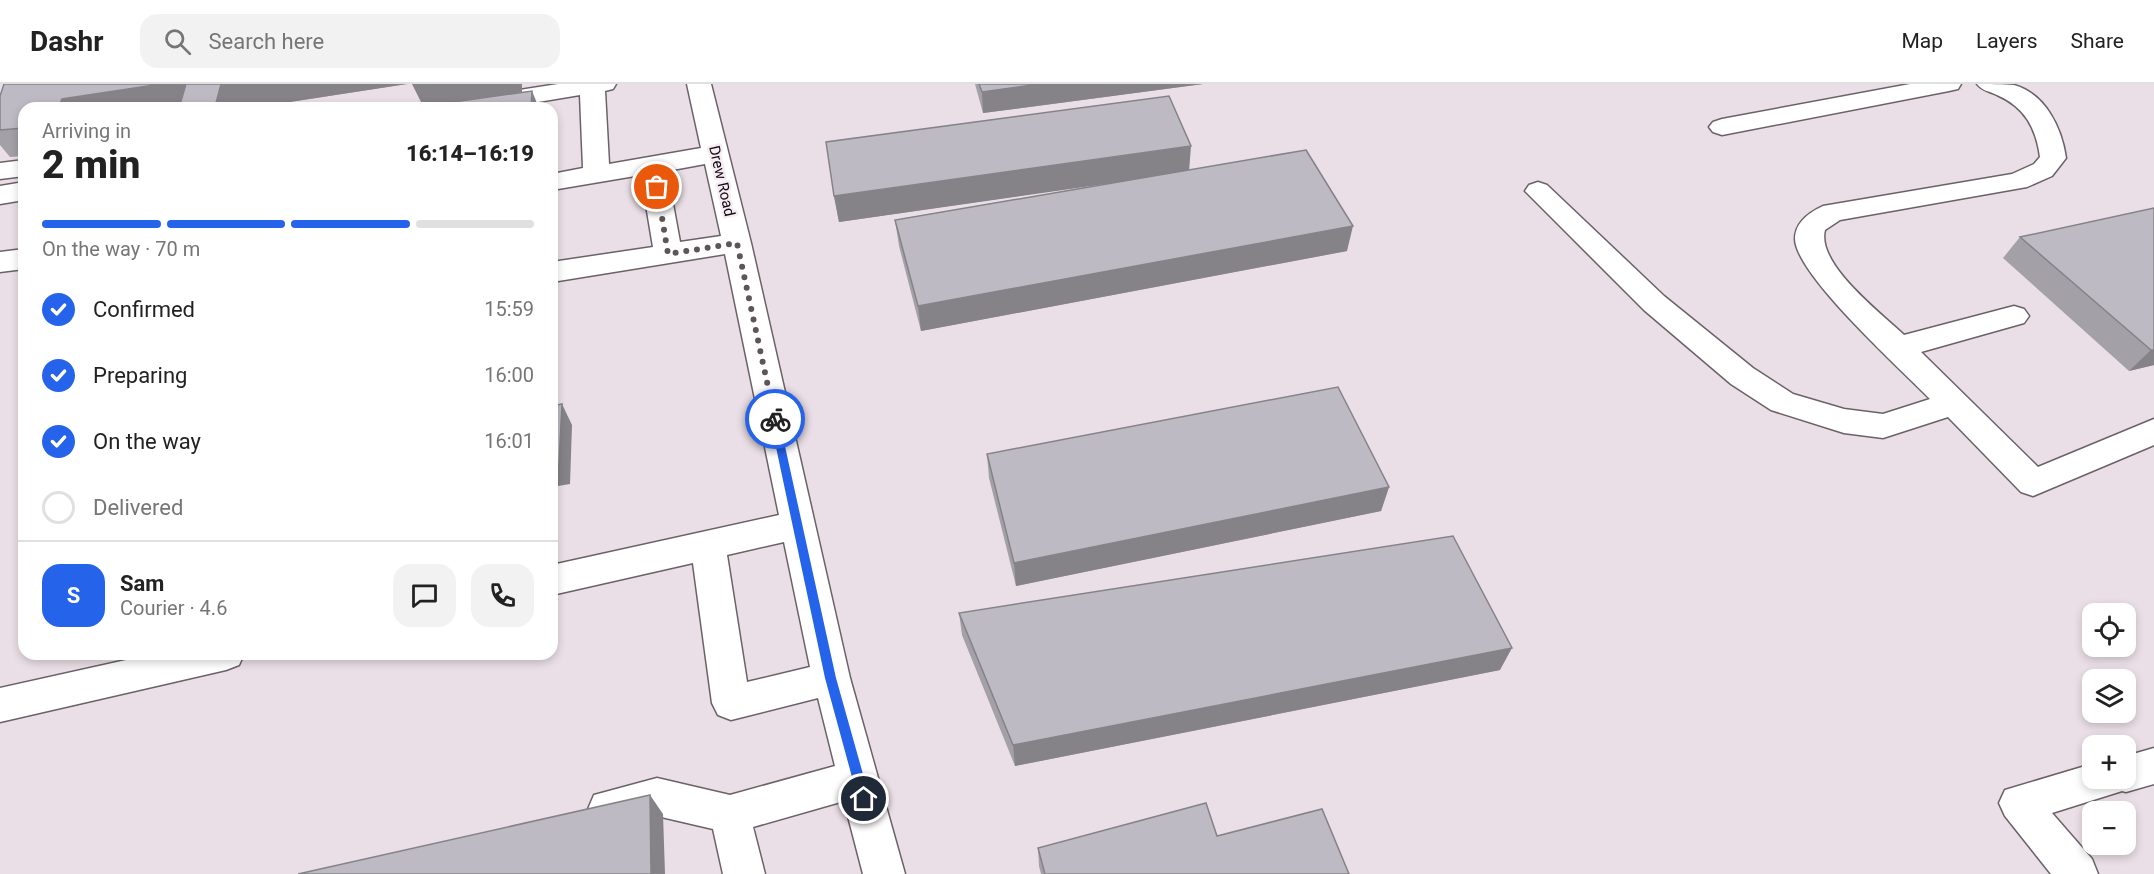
<!DOCTYPE html>
<html lang="en">
<head>
<meta charset="utf-8">
<style>
	:root { --surface:#fff; --page:#f2f2f2; --text:#222; --muted:#767676; --line:#e0e0e0; --accent:#2563eb }
	body { margin:0; font-family:Roboto,sans-serif; background:var(--page); color:var(--text); height:100vh; display:flex; flex-direction:column; font-size:22px; white-space:nowrap }
	* { box-sizing:border-box; margin:0 }
	p { font-size:20px; color:var(--muted) }
	.icon { flex:none; width:33px; height:33px; fill:none; stroke:currentColor; stroke-width:2; stroke-linecap:round; stroke-linejoin:round }
	.map { position:relative; flex:1; overflow:hidden }
	.sheet { position:absolute; left:18px; top:18px; width:540px; height:558px; display:flex; flex-direction:column; background:var(--surface); border-radius:18px; box-shadow:0 3px 9px #0003 }
	.sheet>* { flex:none }
	.buttons { position:absolute; left:2082px; top:519px; display:grid; gap:12px }
	.buttons a { display:grid; place-items:center; width:54px; height:54px; border-radius:12px; background:var(--surface); box-shadow:0 3px 9px #0003; font-size:30px }
	.pin { position:absolute; display:grid; place-items:center; width:51px; height:51px; color:#fff; margin:-26px; border:3px solid #fff; border-radius:50%; box-shadow:0 2px 6px #0007 }
	.courier { position:absolute; display:grid; place-items:center; width:60px; height:60px; margin:-30px; border:4px solid #2563eb; border-radius:50%; background:#fff; color:#222; box-shadow:0 2px 8px #0007 }
	.headline em { font-style:normal; font-weight:800 }
	.headline div { display:flex; flex-direction:column-reverse }
	.headline { display:flex; align-items:center; justify-content:space-between; height:102px; padding:0 24px }
	h1 { font-size:39px; font-weight:800; line-height:45px }
	.bar { display:grid; grid-template-columns:repeat(4,1fr); gap:9px 6px; align-content:center; height:72px; padding:0 24px }
	.bar i { height:8px; border-radius:4px; background:var(--line) }
	.bar .on { background:var(--accent) }
	.bar p { grid-column:span 4 }
	.line { display:flex; align-items:center; gap:15px; padding:0 24px; border-top:2px solid var(--line) }
	.line div { flex:1 }
	.round { display:grid; place-items:center; flex:none; width:63px; height:63px; border-radius:18px; background:var(--page) }
	ol { padding:0 24px; list-style:none }
	li { display:flex; align-items:center; gap:18px; height:66px }
	li p { margin-inline-start:auto }
	li .icon { padding:6px; border-radius:50%; background:var(--accent); color:#fff; stroke-width:4 }
	li:last-child { color:var(--muted) }
	li i { width:33px; height:33px; border:3px solid var(--line); border-radius:50% }
	header { display:flex; align-items:center; gap:36px; box-sizing:border-box; height:84px; padding:0 30px; background:var(--surface); border-bottom:2px solid var(--line) }
	header strong { font-size:28px }
	nav { display:flex; gap:33px; margin-inline-start:auto; font-size:21px }
	.search { width:420px; height:54px; background:var(--page); display:flex; align-items:center; gap:15px; box-sizing:border-box; padding:0 21px; border-radius:18px; color:var(--muted); font-size:22px }
	.map>svg:first-child { display:block }
</style>
</head>
<body>
<header>
<strong>Dashr</strong>
<div class="search"><svg class="icon" aria-label="search" viewBox="0 0 24 24"><circle cx="10" cy="10" r="6"/><path d="M15 15l6 6"/></svg>Search here</div>
<nav><a>Map</a><a>Layers</a><a>Share</a></nav>
</header>
<div class="map">
<svg width="2154" height="790" viewBox="0 0 2154 790">
	<rect width="100%" height="100%" fill="#eadfe6"/>
	<g fill="none" stroke-linecap="round" stroke-linejoin="round">
		<defs>
			<g id="minor">
				<path d="M558 0H616L613 5 605 7 609 80 701 64 687 0H711L751 159 850 594 905 790H863L844 717 753 743 765 790H723L713 745 657 732 608 744 594 739 588 725 594 711 657 694 730 711 835 682 818 614 731 636 718 631 712 619 693 479 552 511V481L779 431 725 170 552 198V178L653 163 641 91 552 106V90L583 84 580 11 502 24H443L447 19 456 16ZM705 80 721 152 680 158 667 87ZM784 458 810 583 747 598 727 471Z"/>
				<path d="M1910 0H1961L1958 5 1949 7 1722 51 1713 48 1709 43 1713 38 1722 35Z"/>
				<path d="M1977 0C1988 0 2004 0 2014 1 2046 10 2062 45 2066 74L2052 92 2027 103 1840 136 1825 146C1816 180 1881 229 1904 251L2014 222 2024 225 2029 232 2024 239 1921 268 2038 383 2154 335V361L2033 412 2021 408 1948 333 1883 354 1844 349 1771 326 1731 300 1644 226 1525 107 1529 101 1538 98 1547 101 1664 212 1753 284 1793 310 1844 325 1883 330 1930 315C1902 286 1796 191 1795 155 1795 138 1810 128 1823 122L2012 90 2034 80 2040 73C2036 44 2025 23 1997 11 1989 7 1982 7 1977 0Z"/>
				<path d="M24 76V92L0 95V79Z"/>
				<path d="M24 98V116L0 120V102Z"/>
				<path d="M24 165V185L0 188V168Z"/>
				<path d="M153 570H244L239 581 226 586 0 638V604Z"/>
				<path d="M2154 664V700L2126 708 2122 707 2052 729 2092 775 2098 790H2051L2005 732 1999 719 2005 706 2092 680V694H2126V672Z"/>
			</g>
		</defs>
		<use href="#minor" stroke="#6b6267" stroke-width="3"/>
		<use href="#minor" fill="#fff" fill-rule="evenodd"/>
	</g>
	<g fill="#a3a0a8">
		<path d="M4 0H407L250 24H24V72L10 73 0 61V12Z"/>
		<path d="M975 0H1203L983 29Z"/>
		<path d="M1189 86 1347 167 921 247 899 162 895 136 1127 96 839 138 834 112Z"/>
		<path d="M2154 124V281L2129 287 2003 174 2020 153Z"/>
		<path d="M987 370 1389 403 1381 427 1016 502 989 394Z"/>
		<path d="M959 529 1500 586 1015 682 962 551Z"/>
		<path d="M1217 752 1349 790H1041L1039 782 1038 764Z"/>
	</g>
	<g fill="#858288">
		<path d="M161 0H407L250 24H58L62 15Z"/>
		<path d="M412 0H522V9L424 24Z"/>
		<path d="M1040 0H1203L983 29 982 8Z"/>
		<path d="M532 7 539 24H531Z"/>
		<path d="M1191 62 1189 88 839 138 834 112Z"/>
		<path d="M1353 142 1347 167 921 247 918 222Z"/>
		<path d="M552 215 558 228 555 283H552Z"/>
		<path d="M2151 266H2154V281L2129 287Z"/>
		<path d="M562 320 572 341 570 400 552 403V381Z"/>
		<path d="M1389 403 1381 427 1016 502 1014 479Z"/>
		<path d="M1512 564 1500 586 1015 682 1013 661Z"/>
		<path d="M650 711 663 730 665 790H651Z"/>
	</g>
	<g fill="#bebac3" stroke="#858288" stroke-width="1.5">
		<path d="M4 0H161L62 15 58 24H24V44L0 46V12Z"/>
		<path d="M186 0H222H221L216 19 186 24H179Z"/>
		<path d="M979 0H1040L982 8Z"/>
		<path d="M532 7 531 24H411Z"/>
		<path d="M1169 12 1191 62 834 112 826 58Z"/>
		<path d="M1306 66 1353 142 918 222 895 136Z"/>
		<path d="M2154 124V266H2151L2020 153Z"/>
		<path d="M1338 303 1389 403 1014 479 987 370Z"/>
		<path d="M562 320 559 380 552 381V322Z"/>
		<path d="M1453 452 1512 564 1013 661 959 529Z"/>
		<path d="M650 711 651 790H298Z"/>
		<path d="M1206 719 1217 752 1322 725 1349 790H1045L1038 764Z"/>
	</g>
	<path fill="#2563eb" d="M775 332 779 335 836 594 870 715 864 720 858 715 825 594 770 335Z"/>
	<g fill="none" stroke-linecap="round" stroke-linejoin="round">
		<path stroke="#5c565a" stroke-width="6" stroke-dasharray="0 10.8" d="M657 103 668 170 737 159 775 335"/>
	</g>
	<g text-anchor="middle" dominant-baseline="central" stroke-width="5" stroke-linejoin="round" paint-order="stroke">
		<g font-size="15" fill="#100d0f" stroke="#f7ecf3">
			<text transform="translate(722 97) rotate(77)">Drew Road</text>
		</g>
	</g>
</svg>
<div class="buttons">
<a><svg class="icon" aria-label="locate" viewBox="0 0 24 24"><circle cx="12" cy="12" r="6"/><path d="M12 2v4M12 18v4M2 12h4M18 12h4"/></svg></a>
<a><svg class="icon" aria-label="layers" viewBox="0 0 24 24"><path d="M12 4l9 5-9 5-9-5zM3 14l9 5 9-5"/></svg></a>
<a>+</a>
<a>−</a>
</div>
<div class="pin" style="left:657px;top:103px;background:#ea580c"><svg class="icon" aria-label="bag" viewBox="0 0 24 24"><path d="M5 8h14l-1 12H6zM9 8a3 3 0 0 1 6 0"/></svg></div>
<div class="pin" style="left:864px;top:715px;background:#1f2937"><svg class="icon" aria-label="home" viewBox="0 0 24 24"><path d="M3 11l9-7 9 7M6 9v11h12V9"/></svg></div>
<div class="courier" style="left:775px;top:335px"><svg class="icon" aria-label="bike" viewBox="0 0 24 24"><circle cx="6" cy="16" r="4"/><circle cx="18" cy="16" r="4"/><path d="M6 16l4-8h5l3 8M10 8l3 8H6M13 5h3"/></svg></div>
<section class="sheet">
<div class="headline"><div><h1>2 min</h1><p>Arriving in</p></div><em>16:14–16:19</em></div>
<div class="bar"><i class="on"></i><i class="on"></i><i class="on"></i><i></i><p>On the way · 70 m</p></div>
<ol>
<li><svg class="icon" aria-label="check" viewBox="0 0 24 24"><path d="M5 12l5 5 9-10"/></svg>Confirmed<p>15:59</p></li>
<li><svg class="icon" aria-label="check" viewBox="0 0 24 24"><path d="M5 12l5 5 9-10"/></svg>Preparing<p>16:00</p></li>
<li><svg class="icon" aria-label="check" viewBox="0 0 24 24"><path d="M5 12l5 5 9-10"/></svg>On the way<p>16:01</p></li>
<li><i></i>Delivered</li>
</ol>
<div class="line" style="height:108px"><b class="round" style="background:var(--accent);color:#fff">S</b><div><b>Sam</b><p>Courier · 4.6</p></div><a class="round"><svg class="icon" aria-label="chat" viewBox="0 0 24 24"><path d="M4 5h16v11H9l-5 4z"/></svg></a><a class="round"><svg class="icon" aria-label="phone" viewBox="0 0 24 24"><path d="M5 4h4l2 5-3 2q2 4 5 5l2-3 5 2v4C11 20 4 13 5 4z"/></svg></a></div>
</section>
</div>
</body>
</html>
